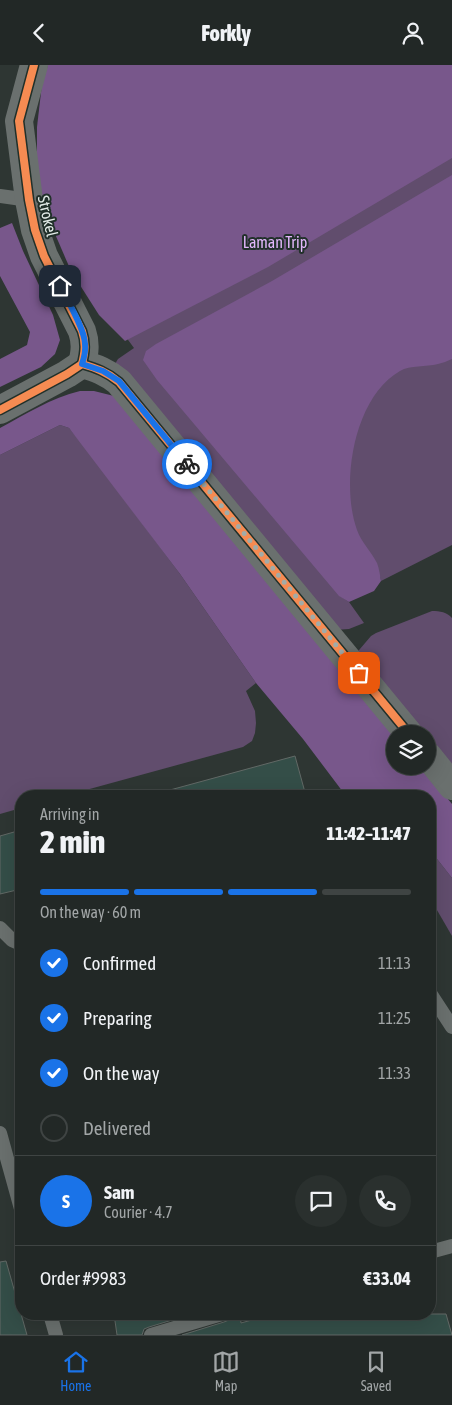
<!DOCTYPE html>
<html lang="en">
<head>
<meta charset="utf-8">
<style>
	:root { --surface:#222826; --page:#2a302e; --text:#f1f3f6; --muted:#a2a6a7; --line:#3f4443; --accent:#1a73e8 }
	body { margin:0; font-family:"Asap Condensed",sans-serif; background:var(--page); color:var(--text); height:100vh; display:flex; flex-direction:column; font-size:19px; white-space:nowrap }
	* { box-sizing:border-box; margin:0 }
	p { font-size:16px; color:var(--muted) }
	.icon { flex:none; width:28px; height:28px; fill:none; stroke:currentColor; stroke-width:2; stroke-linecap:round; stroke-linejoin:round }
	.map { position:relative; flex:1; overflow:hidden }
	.drawer { position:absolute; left:15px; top:725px; width:421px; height:530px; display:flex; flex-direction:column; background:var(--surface); border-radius:20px; box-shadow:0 5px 20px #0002,0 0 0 1px var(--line) }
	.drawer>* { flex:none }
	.controls { position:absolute; left:386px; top:660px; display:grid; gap:10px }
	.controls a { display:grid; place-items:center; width:50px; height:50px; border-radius:50%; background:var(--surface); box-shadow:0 5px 20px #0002,0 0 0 1px var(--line); font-size:25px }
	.pin { position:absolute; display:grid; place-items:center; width:42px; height:42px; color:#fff; margin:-21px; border-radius:10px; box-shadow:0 2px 8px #0006 }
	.courier { position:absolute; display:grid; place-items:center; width:50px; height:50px; margin:-25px; border:4px solid #1a73e8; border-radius:50%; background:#fff; color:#222; box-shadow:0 1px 6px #0007 }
	.overview em { font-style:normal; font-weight:800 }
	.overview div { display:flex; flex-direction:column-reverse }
	.overview { display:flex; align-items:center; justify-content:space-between; height:85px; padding:0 25px }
	h1 { font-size:32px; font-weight:800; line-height:38px }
	.bar { display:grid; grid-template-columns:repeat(4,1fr); gap:8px 5px; align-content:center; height:60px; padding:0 25px }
	.bar i { height:6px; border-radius:4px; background:var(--line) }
	.bar .active { background:var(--accent) }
	.bar p { grid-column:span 4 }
	.line { display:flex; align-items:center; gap:12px; padding:0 25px; border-top:1px solid var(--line) }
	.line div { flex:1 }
	.round { display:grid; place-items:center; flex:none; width:52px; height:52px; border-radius:26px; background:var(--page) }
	ol { padding:0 25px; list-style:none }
	li { display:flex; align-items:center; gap:15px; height:55px }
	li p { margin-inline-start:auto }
	li .icon { padding:5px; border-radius:50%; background:var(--accent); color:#fff; stroke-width:4 }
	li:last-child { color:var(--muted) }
	li i { width:28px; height:28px; border:2px solid var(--line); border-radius:50% }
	header { display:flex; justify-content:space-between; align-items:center; height:65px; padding:0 25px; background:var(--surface); font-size:22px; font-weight:800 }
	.tab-bar { display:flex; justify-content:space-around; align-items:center; height:70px; border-top:1px solid var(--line); background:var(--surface); font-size:14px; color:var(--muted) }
	.tab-bar a { display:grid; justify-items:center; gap:2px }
	.tab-bar .active { color:var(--accent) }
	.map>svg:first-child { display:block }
</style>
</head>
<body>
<header><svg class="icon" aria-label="back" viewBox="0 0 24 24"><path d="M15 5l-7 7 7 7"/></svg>Forkly<svg class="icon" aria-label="person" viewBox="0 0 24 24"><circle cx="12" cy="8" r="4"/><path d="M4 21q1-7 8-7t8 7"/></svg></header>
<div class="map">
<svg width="452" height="1270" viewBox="0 0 452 1270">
	<rect width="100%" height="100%" fill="#2e3633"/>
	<g fill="#614d6d">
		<path d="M452 0V480L381 516 380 511 340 531 349 537 364 558 349 564 334 565 115 299 118 294 134 283 95 230Z"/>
		<path d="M60 360 69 363 85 382 180 509 256 618 246 626 255 646 256 658 255 668 252 676 243 682 64 731H21V743L0 749V390Z"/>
		<path d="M432 546C440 546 447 547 452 553V701L428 680V669H418L354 591 371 571 376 568Z"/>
		<path d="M430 785 452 813V871L430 833Z"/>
	</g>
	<g fill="#78578b">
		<path d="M48 0H452V93L268 202 125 276 99 250 71 206 46 148 37 108V62L42 19Z"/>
		<path d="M452 110V294C447 296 443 298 438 299 426 302 410 300 400 306 354 332 340 418 357 465 361 477 371 486 377 498 379 503 380 510 381 516L374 526 349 537 339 531 157 315 143 295 146 286 156 279 272 216Z"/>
		<path d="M12 158 23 186 53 250 60 275 55 289 41 302 0 322V294L27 280 30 267 0 211V163Z"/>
		<path d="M80 326H94L114 331 395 670V701H421L452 739V813L430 785V731H346L303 674 256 618 180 509 69 363 60 360 0 390V363C26 349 51 333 80 326Z"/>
	</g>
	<g fill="#344e48" stroke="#626966">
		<path d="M295 691 306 731H171L170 725Z"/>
		<path d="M21 765V824L0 829V771Z"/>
		<path d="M6 1196 27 1270H0V1197Z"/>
		<path d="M114 1249H192L149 1262 144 1264 142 1270H117Z"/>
		<path d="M231 1249H240L241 1258 273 1249H446L452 1270H182L224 1257 229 1255Z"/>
	</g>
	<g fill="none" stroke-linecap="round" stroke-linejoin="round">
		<g stroke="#6a706e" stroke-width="14">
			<path d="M0 131 29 135"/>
			<path d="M0 863 12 875 21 879"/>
			<path d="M430 928 452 962"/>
			<path d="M0 1068 21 1144"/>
			<path d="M430 1187 452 1181"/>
			<path d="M50 1249 56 1270"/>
			<path d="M151 1270 222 1249"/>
		</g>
		<g stroke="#6a706e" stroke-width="28">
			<path d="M34 0 19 56 29 135 35 165 44 191 82 266C86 278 85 287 82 299"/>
			<path d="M0 345 67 309 82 299C96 303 107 307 119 317L409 669"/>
			<path d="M428 691 452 721"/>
		</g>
		<defs>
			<g id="cycleway">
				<path d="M34 0 19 56 29 135 35 165 44 191 82 266C86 278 85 287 82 299"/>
				<path d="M0 345 67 309 82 299C96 303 107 307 119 317L409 669"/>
			</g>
		</defs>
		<use href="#cycleway" stroke="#21302a" stroke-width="11"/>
		<use href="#cycleway" stroke="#f68b52" stroke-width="8"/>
	</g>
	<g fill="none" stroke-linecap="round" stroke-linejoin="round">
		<path stroke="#a2aba7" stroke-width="5" stroke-dasharray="0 9" d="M187 399 359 608"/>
		<path stroke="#1a73e8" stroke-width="6" d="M60 221C67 235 85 264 85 279 86 286 84 293 82 299L103 306 119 316 187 399"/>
	</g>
	<g text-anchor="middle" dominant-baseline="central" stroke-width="4" stroke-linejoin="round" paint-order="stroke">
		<g font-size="16" fill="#e1eae6" stroke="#21302a">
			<text transform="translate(48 151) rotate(77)">Strokel</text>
		</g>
		<g font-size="16" fill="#e3b7fc" stroke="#21302a">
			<text x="275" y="177">Laman Trip</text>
		</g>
	</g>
</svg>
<div class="controls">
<a><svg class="icon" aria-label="layers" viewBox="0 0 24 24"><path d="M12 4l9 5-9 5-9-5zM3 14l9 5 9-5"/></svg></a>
</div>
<div class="pin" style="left:359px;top:608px;background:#ea580c"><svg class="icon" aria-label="bag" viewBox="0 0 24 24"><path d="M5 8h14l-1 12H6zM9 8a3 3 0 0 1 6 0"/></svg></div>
<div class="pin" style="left:60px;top:221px;background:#1f2937"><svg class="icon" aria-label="home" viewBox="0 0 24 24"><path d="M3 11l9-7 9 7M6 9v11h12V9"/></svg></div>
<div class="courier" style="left:187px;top:399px"><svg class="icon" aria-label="bike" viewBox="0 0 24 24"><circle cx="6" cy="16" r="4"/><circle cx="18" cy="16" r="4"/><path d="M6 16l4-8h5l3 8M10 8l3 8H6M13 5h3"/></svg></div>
<section class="drawer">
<div class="overview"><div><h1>2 min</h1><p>Arriving in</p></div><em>11:42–11:47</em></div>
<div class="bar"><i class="active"></i><i class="active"></i><i class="active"></i><i></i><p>On the way · 60 m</p></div>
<ol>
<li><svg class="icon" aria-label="check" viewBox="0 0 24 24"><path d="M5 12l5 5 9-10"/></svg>Confirmed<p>11:13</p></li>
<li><svg class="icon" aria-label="check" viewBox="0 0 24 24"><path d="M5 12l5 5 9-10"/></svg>Preparing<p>11:25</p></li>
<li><svg class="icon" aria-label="check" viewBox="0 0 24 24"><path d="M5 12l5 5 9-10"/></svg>On the way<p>11:33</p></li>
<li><i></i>Delivered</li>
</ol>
<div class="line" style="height:90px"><b class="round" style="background:var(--accent);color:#fff">S</b><div><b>Sam</b><p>Courier · 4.7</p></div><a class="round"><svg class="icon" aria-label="chat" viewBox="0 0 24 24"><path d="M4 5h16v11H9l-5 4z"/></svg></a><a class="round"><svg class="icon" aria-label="phone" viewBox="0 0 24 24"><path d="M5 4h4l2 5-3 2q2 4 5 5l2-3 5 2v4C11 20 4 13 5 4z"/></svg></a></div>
<div class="line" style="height:65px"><div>Order #9983</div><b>€33.04</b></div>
</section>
</div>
<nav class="tab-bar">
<a class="active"><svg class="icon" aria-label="home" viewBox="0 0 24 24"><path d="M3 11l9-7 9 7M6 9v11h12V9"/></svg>Home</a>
<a><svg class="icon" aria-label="map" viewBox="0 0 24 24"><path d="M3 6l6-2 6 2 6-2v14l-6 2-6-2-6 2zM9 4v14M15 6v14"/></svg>Map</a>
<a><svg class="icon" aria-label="saved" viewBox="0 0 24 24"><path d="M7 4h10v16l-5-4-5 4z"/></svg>Saved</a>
</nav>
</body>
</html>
